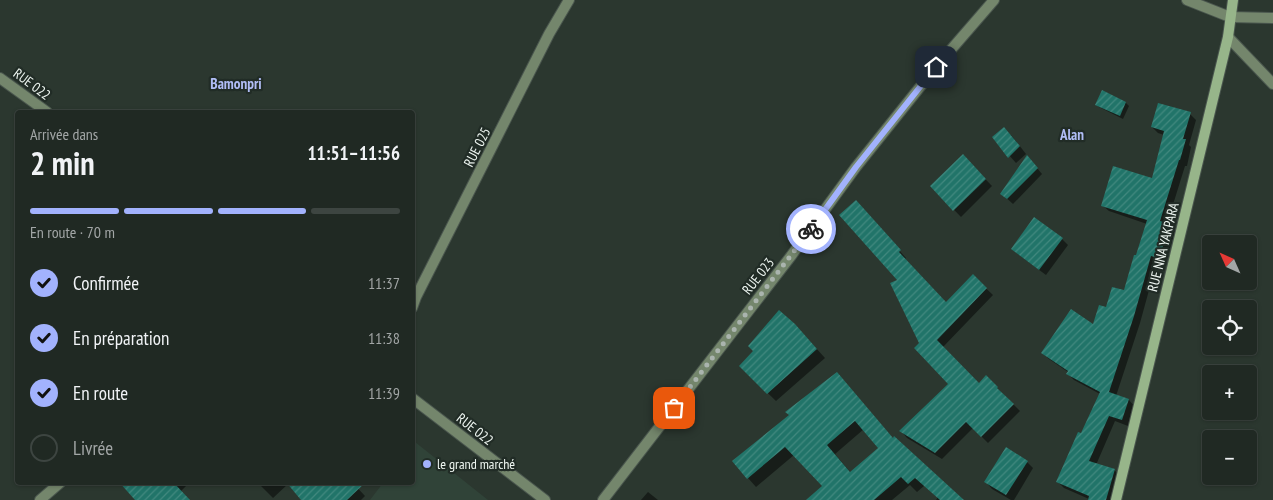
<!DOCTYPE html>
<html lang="fr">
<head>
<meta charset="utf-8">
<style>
	:root { --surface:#202923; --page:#2d3530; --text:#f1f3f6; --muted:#a2a6a6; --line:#3d4541; --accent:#a2b2fd }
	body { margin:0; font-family:"PT Sans Narrow",sans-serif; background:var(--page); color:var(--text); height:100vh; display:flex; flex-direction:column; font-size:19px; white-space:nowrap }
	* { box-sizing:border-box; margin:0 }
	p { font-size:16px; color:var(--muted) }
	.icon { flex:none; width:28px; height:28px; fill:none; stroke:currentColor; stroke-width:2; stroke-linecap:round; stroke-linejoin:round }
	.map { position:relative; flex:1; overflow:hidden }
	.panel { position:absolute; left:15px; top:110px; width:400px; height:375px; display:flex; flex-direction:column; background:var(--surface); border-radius:5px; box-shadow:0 1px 4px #0004,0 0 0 1px var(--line) }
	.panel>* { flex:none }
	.needle { width:32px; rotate:315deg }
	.fabs { position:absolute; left:1202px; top:235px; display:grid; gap:10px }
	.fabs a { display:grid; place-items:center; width:55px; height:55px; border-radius:5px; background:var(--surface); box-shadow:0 1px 4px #0004,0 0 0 1px var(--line); font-size:25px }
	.pin { position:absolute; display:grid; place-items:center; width:42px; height:42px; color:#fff; margin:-21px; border-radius:10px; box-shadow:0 2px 8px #0006 }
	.courier { position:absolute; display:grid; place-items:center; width:50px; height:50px; margin:-25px; border:4px solid #a2b2fd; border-radius:50%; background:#fff; color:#222; box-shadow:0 1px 6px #0007 }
	.summary em { font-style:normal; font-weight:800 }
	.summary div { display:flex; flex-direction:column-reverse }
	.summary { display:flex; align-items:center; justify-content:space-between; height:85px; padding:0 15px }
	h1 { font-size:32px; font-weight:800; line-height:38px }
	.bar { display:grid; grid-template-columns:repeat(4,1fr); gap:8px 5px; align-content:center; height:60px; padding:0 15px }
	.bar i { height:6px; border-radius:4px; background:var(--line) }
	.bar .selected { background:var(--accent) }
	.bar p { grid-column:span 4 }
	ol { padding:0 15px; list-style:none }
	li { display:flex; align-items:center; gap:15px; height:55px }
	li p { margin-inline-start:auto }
	li .icon { padding:5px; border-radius:50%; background:var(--accent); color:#111; stroke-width:4 }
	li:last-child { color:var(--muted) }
	li i { width:28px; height:28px; border:2px solid var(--line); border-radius:50% }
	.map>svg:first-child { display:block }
</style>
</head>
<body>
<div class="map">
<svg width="1273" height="500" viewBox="0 0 1273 500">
	<defs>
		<pattern id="building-hatch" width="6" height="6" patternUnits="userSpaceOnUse" patternTransform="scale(1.25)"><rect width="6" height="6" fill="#217469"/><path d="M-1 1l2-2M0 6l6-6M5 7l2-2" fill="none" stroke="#42897f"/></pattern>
	</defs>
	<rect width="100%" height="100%" fill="#2b372f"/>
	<path fill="#304338" d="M415 442 488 500H370L383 483 412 482 413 445Z"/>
	<g fill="#0007" fill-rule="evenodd">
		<path d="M1102 92 1126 103 1129 106 1123 119 1099 107 1096 104Z"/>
		<path d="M1190 114 1196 120 1189 145 1191 147 1187 166H1185L1167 224 1175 231 1165 264 1157 261 1140 323 1116 396 1129 400 1135 407 1128 426 1115 421 1096 465 1114 470 1121 476 1114 500H1089V499L1064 488 1058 482 1082 435 1100 394 1074 380 1068 374V372L1049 359 1042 353 1094 326 1107 309 1125 291 1147 224 1109 211 1102 205 1153 180 1164 135 1158 133 1152 127Z"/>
		<path d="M1011 135 1026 154 1016 163 993 137Z"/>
		<path d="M963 156 992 186 961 217 931 186Z"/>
		<path d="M1032 162 1042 174 1013 204 1002 194Z"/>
		<path d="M862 208 906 258 905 259 946 303 973 276 993 295 943 347 979 385 986 377 1020 411 988 443 973 428 942 459 907 438 901 431 949 384 921 343 899 280Z"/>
		<path d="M1062 239 1068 245 1046 275 1019 255 1012 249Z"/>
		<path d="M795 325 825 358 776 401 740 366Z"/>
		<path d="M837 374 893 439 963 500H936L938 497 925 485 917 492 910 485 892 500H808L824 486 794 455 756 487 748 478 790 415ZM864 429 880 448 851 473 835 454Z"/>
		<path d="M1027 462 1033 468 1014 500H1011L992 489 986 482Z"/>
		<path d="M130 482H190L180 492 189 500H137Z"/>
		<path d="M257 482H352L365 496 361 500H303L288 484 273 498Z"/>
		<path d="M648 492 658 500H641Z"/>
	</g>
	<g fill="url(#building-hatch)" fill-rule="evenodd">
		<path d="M1102 90 1126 102 1120 116 1095 105Z"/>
		<path d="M1158 103 1191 112 1183 139H1186L1180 160H1179L1160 221 1170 224 1159 258 1151 256 1134 316 1109 392 1129 399 1122 420 1109 416 1089 461 1115 469 1106 500H1088L1089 496 1056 482 1078 432 1081 433 1100 392 1066 374 1068 371 1041 353 1071 309 1093 324 1099 305 1106 307 1112 287 1124 290 1134 255H1136L1147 220 1101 206 1113 166 1152 178 1164 131 1151 127Z"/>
		<path d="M1004 127 1020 146 1008 158 992 137Z"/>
		<path d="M963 154 986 179 953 211 930 186Z"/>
		<path d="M1027 155 1038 168 1007 199 1000 194Z"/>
		<path d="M856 200 901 250 899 252 946 302 973 274 987 288 937 340 979 383 986 375 998 387 997 388 1014 404 981 437 966 422 935 453 899 431 948 384 914 348 919 343 890 283 897 280 839 215Z"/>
		<path d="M1034 217 1063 238 1039 270 1011 249Z"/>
		<path d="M779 310 795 324 817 349 767 394 739 366 753 351 748 346Z"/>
		<path d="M837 372 893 438 894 436 964 500H940L915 478 908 484 901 477 874 500H806L822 486 785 447 747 479 732 461 789 415 785 412ZM855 421 878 448 850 472 827 445Z"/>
		<path d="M1006 447 1028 461 1006 495 984 482Z"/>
		<path d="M119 482H173L190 500H135Z"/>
		<path d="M286 482H366L347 500H301Z"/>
	</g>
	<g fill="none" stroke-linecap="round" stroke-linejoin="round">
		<defs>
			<g id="street">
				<path d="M1187 0 1230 17 1273 18"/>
				<path d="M1228 37 1273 84"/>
				<path d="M0 78 47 112"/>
				<path d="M412 308 416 297 549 34 569 0"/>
				<path d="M412 398 545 500"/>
				<path d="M40 500 61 482"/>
				<path d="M603 500 791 256 856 167 936 67 994 0"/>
			</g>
			<path id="secondary" d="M1116 500 1228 37 1233 0"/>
		</defs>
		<use href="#street" stroke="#4a564e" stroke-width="12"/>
		<use href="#secondary" stroke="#4a564e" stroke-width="12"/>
		<use href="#street" stroke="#74866c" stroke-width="10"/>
		<use href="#secondary" stroke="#97b58a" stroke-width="10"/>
	</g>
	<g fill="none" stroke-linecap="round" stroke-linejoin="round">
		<path stroke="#aab4ae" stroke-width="5" stroke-dasharray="0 9" d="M674 408 811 229"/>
		<path stroke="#a2b2fd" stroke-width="6" d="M811 229 856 167 936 67"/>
	</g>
	<circle fill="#a2b2fd" stroke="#212c26" stroke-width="2" cx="427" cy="464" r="5"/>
	<g text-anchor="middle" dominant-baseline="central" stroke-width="4.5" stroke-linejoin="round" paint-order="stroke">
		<g font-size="14" fill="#eff7f2" stroke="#212c26">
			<text transform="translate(32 84) rotate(37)">RUE 022</text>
			<text transform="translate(477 147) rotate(-63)">RUE 025</text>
			<text transform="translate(1163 247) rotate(-76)">RUE NNA YAKPARA</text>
			<text transform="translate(758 276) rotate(-52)">RUE 023</text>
			<text transform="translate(475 429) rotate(38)">RUE 022</text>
		</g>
		<g font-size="14" fill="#eff7f2" stroke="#212c26" text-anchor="start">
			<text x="437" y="464">le grand marché</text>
		</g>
		<g font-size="15" font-weight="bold" fill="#b0bdf5" stroke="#212c26">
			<text x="236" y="83">Bamonpri</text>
			<text x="1072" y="134">Alan</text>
		</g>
	</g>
</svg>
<div class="fabs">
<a><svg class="needle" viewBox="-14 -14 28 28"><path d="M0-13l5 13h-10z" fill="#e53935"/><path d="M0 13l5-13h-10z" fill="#a2a6a6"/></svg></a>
<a><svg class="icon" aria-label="locate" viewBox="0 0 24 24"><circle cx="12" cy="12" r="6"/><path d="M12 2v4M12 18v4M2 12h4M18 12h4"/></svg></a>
<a>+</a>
<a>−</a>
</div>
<div class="pin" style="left:674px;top:408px;background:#ea580c"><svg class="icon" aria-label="bag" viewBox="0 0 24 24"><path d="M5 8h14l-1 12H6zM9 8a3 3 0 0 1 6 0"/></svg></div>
<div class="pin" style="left:936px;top:67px;background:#1f2937"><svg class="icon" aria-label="home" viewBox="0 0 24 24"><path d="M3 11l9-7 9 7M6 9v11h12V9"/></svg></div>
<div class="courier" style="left:811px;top:229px"><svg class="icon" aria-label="bike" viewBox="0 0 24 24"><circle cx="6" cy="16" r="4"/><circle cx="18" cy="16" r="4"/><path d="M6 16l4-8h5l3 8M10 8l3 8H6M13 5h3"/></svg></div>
<section class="panel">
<div class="summary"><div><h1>2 min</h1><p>Arrivée dans</p></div><em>11:51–11:56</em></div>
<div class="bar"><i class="selected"></i><i class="selected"></i><i class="selected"></i><i></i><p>En route · 70 m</p></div>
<ol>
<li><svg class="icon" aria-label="check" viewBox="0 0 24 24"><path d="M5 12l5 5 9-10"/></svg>Confirmée<p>11:37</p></li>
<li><svg class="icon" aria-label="check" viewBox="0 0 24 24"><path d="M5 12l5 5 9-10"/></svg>En préparation<p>11:38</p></li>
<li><svg class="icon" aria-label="check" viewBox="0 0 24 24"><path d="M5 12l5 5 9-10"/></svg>En route<p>11:39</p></li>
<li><i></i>Livrée</li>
</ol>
</section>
</div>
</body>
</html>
